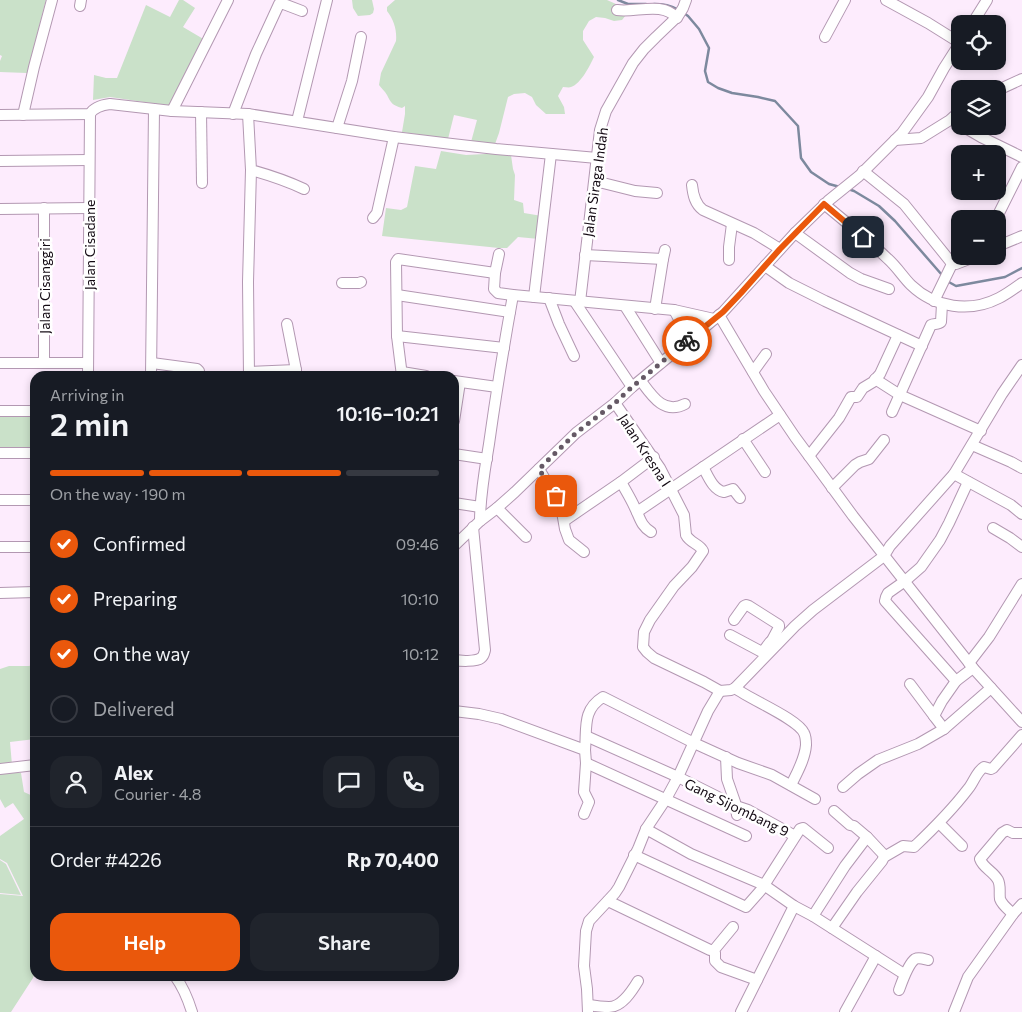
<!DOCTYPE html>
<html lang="en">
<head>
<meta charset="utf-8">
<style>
	:root { --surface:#171b24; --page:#20242c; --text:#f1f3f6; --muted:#9ea1a6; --line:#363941; --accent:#ea580c }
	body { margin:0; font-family:Commissioner,sans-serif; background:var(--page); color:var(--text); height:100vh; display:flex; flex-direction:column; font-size:19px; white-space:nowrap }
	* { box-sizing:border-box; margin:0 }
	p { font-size:16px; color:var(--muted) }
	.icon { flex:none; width:28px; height:28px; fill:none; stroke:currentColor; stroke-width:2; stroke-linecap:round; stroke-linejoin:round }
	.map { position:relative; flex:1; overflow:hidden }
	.sheet { position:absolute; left:30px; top:371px; width:429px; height:610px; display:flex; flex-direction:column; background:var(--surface); border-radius:15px; box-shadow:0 2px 8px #0003 }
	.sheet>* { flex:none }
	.buttons { position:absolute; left:951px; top:15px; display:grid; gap:10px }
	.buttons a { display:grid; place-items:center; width:55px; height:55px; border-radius:10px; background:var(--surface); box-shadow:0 2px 8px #0003; font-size:25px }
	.pin { position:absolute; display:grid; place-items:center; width:42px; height:42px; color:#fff; margin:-21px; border-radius:10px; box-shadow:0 2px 8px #0006 }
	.courier { position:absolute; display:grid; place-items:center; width:50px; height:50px; margin:-25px; border:4px solid #ea580c; border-radius:50%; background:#fff; color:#222; box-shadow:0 1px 6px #0007 }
	.overview em { font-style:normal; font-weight:600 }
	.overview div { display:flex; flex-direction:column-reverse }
	.overview { display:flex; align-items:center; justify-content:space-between; height:85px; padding:0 20px }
	h1 { font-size:32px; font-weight:600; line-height:38px }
	.bar { display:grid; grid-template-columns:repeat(4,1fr); gap:8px 5px; align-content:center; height:60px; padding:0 20px }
	.bar i { height:6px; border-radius:4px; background:var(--line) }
	.bar .selected { background:var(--accent) }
	.bar p { grid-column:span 4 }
	.line { display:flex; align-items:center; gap:12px; padding:0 20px; border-top:1px solid var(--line) }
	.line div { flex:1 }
	.round { display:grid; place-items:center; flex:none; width:52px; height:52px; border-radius:15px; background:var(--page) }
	ol { padding:0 20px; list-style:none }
	li { display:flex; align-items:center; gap:15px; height:55px }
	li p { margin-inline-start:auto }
	li .icon { padding:5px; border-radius:50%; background:var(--accent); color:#fff; stroke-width:4 }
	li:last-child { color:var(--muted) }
	li i { width:28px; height:28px; border:2px solid var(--line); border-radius:50% }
	.button { display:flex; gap:10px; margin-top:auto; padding:10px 20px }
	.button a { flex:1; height:58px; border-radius:15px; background:var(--accent); color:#fff; font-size:20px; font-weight:600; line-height:58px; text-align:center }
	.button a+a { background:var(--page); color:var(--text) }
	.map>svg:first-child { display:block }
</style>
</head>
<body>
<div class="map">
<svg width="1022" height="1012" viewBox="0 0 1022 1012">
	<rect width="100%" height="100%" fill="#fdecfd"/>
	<g fill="#cae1c9">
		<path d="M0 0H46L27 73 0 72V61L2 56 0 55Z"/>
		<path d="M179 0H183L195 8 183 27 205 40 171 106 110 97 93 100 94 75 106 78H117L146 5 170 17Z"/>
		<path d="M352 0H372L374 9 373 13 370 15 358 16 353 8Z"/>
		<path d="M395 0H607L627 9 626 15 622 20 614 21 605 18 596 17 589 21 583 31V40L594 57C590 65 581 84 571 87 569 88 566 87 563 87L558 96 564 107 565 114H546L536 105 532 97 525 93 514 94 508 97 499 133 495 144 491 145 471 142 477 120 454 115 448 139 402 132 405 114V106L402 108C392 105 391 103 387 95 385 91 381 88 379 85L381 73 396 41C397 30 394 20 387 11V7Z"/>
		<path d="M441 151 466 155 505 153 511 155 513 169 515 175 514 200 523 203 524 213 542 216 539 239 518 237 507 248H499L382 236 386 208 401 210 407 207 415 166 436 169Z"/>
		<path d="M0 416H35V449L0 448Z"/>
		<path d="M35 664V739L10 742 12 765 0 767V669L9 666H29Z"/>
		<path d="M0 773H21L24 792 35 797V972L33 978 11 1012H0V894L23 896 7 863 0 859V836L24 819 13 803 5 808 0 799Z"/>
		<path d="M0 860 6 864 21 895 0 893Z"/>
	</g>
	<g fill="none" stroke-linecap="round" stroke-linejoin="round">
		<g stroke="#7d899e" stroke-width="2.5">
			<path d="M618 0 628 4H646"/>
			<path d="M654 4C662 4 670 5 677 9"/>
			<path d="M682 12 688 16 699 29 709 48 705 71 708 82 718 88 732 93 758 97 775 101 798 126 801 158 811 172 829 184 840 187"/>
			<path d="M848 189 854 191 879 206 895 221 942 275"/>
			<path d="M947 281 956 286 1005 277 1022 268"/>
		</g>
		<defs>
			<g id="minor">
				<path d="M886 0 928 23 960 43"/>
				<path d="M80 6 81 0"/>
				<path d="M617 10C636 13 662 1 677 18"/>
				<path d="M972 24 987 0"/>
				<path d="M825 37 845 0"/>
				<path d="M998 90 1022 79"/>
				<path d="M172 111 228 0"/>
				<path d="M201 112 202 183"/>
				<path d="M233 114 256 54 279 4 281 3 302 11"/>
				<path d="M248 114 251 170C269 175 287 181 304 189"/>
				<path d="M0 115 90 114C94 107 102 105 110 104L172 111 248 114 394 137 452 144 496 149 597 158"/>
				<path d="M23 115 34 67 52 0"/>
				<path d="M297 121 327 0"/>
				<path d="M962 126 981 137 1022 157"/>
				<path d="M337 128 352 81 361 37"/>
				<path d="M895 140 921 138 950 120 960 111"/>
				<path d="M0 161 89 160"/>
				<path d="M863 171 904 204 950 261 956 264 977 256"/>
				<path d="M595 181 635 191 657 193"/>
				<path d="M692 185C693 195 695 204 703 210L754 233 780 249"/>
				<path d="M824 204C846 222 868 240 888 259 897 267 903 277 911 285 935 308 970 313 999 298 1007 294 1015 288 1022 283"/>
				<path d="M44 208V363"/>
				<path d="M0 209 89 208"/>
				<path d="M373 218 377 213 394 137"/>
				<path d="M996 219 1022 167"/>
				<path d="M795 233 850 273 861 279 889 289"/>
				<path d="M998 246 1022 236"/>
				<path d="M499 254 495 273 494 289 498 293 513 295 674 310 714 319"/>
				<path d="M585 255 663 259 665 250"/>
				<path d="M729 260V247L732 224"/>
				<path d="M765 266 789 283 825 301 922 346"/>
				<path d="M342 283H359L361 282"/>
				<path d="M397 295 510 312"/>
				<path d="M534 297 551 154"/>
				<path d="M549 298 559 324 574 356"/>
				<path d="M934 301 953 262"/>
				<path d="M575 302 632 387"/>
				<path d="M580 302 600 130 606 111 633 63 644 49 656 37 678 16 683 8 686 0"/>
				<path d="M625 306 661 363"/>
				<path d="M655 309 663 259"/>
				<path d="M674 310 680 321 693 337"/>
				<path d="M719 315 764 391 795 437 853 516 973 668 1022 722"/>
				<path d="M287 324 296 370"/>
				<path d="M397 336 504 348"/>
				<path d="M0 363H88"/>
				<path d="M152 363 197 369 199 371V376"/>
				<path d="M249 372 296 370V376"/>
				<path d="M402 372 426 376"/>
				<path d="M753 372 766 354"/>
				<path d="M88 376 90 114"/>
				<path d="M151 376 154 109"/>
				<path d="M249 376 248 282 251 170"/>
				<path d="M402 376 397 336 396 262 398 259 495 273"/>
				<path d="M875 379 900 395 981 431"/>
				<path d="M454 381 497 387"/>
				<path d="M641 381C652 396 664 415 685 404"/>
				<path d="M615 403 660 468 684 515 686 535C690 543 700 544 703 551L692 567 674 586 650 620 644 632 643 647 647 652 654 658 704 682 720 691"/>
				<path d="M0 411H35"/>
				<path d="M892 412 931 325C934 323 938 325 941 322L942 304"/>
				<path d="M454 421 460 382"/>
				<path d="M743 439 765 472"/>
				<path d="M972 445 1011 462 1022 468"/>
				<path d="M0 453H35"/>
				<path d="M454 454 487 459"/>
				<path d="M809 456 839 418 851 397H857L863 388 873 382 880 374 898 335"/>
				<path d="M703 467C708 476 713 490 724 492L733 489 740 498"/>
				<path d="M539 469 561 506 565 529 569 540 584 552"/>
				<path d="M954 474 1011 505 1022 514"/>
				<path d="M621 482C626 491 631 499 635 508 640 518 641 526 651 532"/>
				<path d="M832 488 855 465 860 462 869 459 884 440"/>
				<path d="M0 500H35"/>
				<path d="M454 503 480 507"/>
				<path d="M497 508 526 537"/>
				<path d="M637 512 780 415"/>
				<path d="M480 521C480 495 485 469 489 444 496 394 504 345 513 295"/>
				<path d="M564 521 621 482 654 457"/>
				<path d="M993 528 1010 538 1022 547"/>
				<path d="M454 546 480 521 497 508 515 492 576 433 615 403 632 387 723 312 795 233 828 201 859 176 902 133 928 97 944 68 960 43"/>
				<path d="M0 547H35"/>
				<path d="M0 593 35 592"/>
				<path d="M734 620 744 606 746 605 749 606 779 625V627L771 642 776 645"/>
				<path d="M730 635 760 651 764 650 770 642"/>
				<path d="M454 660C460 661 476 662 481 658 484 656 484 654 485 650L473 527"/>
				<path d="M969 663 989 637 1022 584"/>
				<path d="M956 681 885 601 886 597 888 593 905 581 921 567 940 540 949 523 968 482"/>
				<path d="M910 684 934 716"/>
				<path d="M735 688C751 700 798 719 804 733 806 737 806 741 806 745 805 759 797 773 791 785"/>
				<path d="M720 691 731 690 735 688 795 626 813 610 884 556 890 546 954 474 1002 394 1022 365"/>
				<path d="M454 711 479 714 501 719 585 750 586 763 584 792 589 802 584 814"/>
				<path d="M944 729 934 716 942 701 956 681 973 668"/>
				<path d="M586 736 678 777 736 806 748 810 795 836"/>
				<path d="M585 750C587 728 582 710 603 697L694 743 738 763 772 775 815 799"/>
				<path d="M726 757 727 779 735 802 737 815"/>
				<path d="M586 763 746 836"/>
				<path d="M0 769 35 765"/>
				<path d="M843 787 858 774 878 760 918 744 944 729 991 688"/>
				<path d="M834 811 850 825 854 826 867 837 883 854 884 857"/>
				<path d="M939 823 962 846"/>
				<path d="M646 829 691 854 764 885 794 906 813 916 904 974"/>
				<path d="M634 855 746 907 761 890 800 829 803 828 828 848"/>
				<path d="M608 901 710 950H714"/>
				<path d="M1013 914C1009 910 1002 905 1000 899 999 893 1001 886 998 880 993 871 983 868 980 859L1002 833 1007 830 1013 833H1022"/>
				<path d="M813 916 845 866 867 837"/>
				<path d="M733 927 714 950 715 953V961L721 967 757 980"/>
				<path d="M832 928 857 892 882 861 884 857 903 846 914 847C933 829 952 810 968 789 974 782 976 772 984 767L991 769 993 768 1022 735"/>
				<path d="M175 976C183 987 188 999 192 1012"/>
				<path d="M899 990C902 982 908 964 915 959 919 957 924 959 928 960"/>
				<path d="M589 1005C595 1006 602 1007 609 1007 622 1007 632 991 638 981"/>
				<path d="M588 1012 587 989 584 966 586 931 589 921 615 893 619 887 638 849 646 829 666 799 678 777 708 711 720 691"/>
				<path d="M741 1012 794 906"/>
				<path d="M845 1012 876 956"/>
				<path d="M954 1012 968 977 1013 914 1022 904"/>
			</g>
		</defs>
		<use href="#minor" stroke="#b398b2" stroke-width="12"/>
		<use href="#minor" stroke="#fff" stroke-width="10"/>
	</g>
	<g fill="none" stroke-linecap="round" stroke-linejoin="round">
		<path stroke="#655965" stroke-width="5" stroke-dasharray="0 9" d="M556 496 539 469 576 433 615 403 632 387 687 341"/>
		<path stroke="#ea580c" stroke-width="6" d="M687 341 723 312 741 293 780 249 824 204 863 237"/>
	</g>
	<g text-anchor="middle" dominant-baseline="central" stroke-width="5" stroke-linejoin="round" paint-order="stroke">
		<g font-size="14" fill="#130a13" stroke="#fff">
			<text transform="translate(595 182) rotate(-82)">Jalan Siraga Indah</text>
			<text transform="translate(89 245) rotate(-90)">Jalan Cisadane</text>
			<text transform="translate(44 286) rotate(-90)">Jalan Cisanggiri</text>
			<text transform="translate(645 450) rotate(57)">Jalan Kresna I</text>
			<text transform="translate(737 807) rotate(26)">Gang Sijombang 9</text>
		</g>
	</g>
</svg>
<div class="buttons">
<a><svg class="icon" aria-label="locate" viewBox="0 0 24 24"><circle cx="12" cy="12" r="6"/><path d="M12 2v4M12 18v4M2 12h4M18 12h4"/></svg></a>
<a><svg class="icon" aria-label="layers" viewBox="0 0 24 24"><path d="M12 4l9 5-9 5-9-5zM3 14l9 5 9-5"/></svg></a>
<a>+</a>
<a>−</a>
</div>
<div class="pin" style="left:556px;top:496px;background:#ea580c"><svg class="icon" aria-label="bag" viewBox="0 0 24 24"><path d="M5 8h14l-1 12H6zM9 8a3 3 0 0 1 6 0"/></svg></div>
<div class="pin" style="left:863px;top:237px;background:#1f2937"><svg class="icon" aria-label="home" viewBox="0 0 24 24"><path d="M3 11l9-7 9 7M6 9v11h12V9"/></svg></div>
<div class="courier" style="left:687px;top:341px"><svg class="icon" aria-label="bike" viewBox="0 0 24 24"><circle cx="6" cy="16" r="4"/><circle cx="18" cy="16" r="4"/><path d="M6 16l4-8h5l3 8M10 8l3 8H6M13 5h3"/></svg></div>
<section class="sheet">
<div class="overview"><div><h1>2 min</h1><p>Arriving in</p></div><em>10:16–10:21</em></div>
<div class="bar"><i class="selected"></i><i class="selected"></i><i class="selected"></i><i></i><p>On the way · 190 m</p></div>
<ol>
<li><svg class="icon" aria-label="check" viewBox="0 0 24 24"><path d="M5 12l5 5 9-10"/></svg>Confirmed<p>09:46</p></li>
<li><svg class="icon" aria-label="check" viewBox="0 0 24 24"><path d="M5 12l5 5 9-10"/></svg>Preparing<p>10:10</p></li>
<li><svg class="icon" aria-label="check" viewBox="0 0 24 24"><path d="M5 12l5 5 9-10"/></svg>On the way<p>10:12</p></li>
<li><i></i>Delivered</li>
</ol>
<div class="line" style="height:90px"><a class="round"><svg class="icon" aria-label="person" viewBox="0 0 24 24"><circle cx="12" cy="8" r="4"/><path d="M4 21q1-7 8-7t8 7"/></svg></a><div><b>Alex</b><p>Courier · 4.8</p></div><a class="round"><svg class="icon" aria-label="chat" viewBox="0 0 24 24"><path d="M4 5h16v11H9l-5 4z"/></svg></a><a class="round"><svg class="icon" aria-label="phone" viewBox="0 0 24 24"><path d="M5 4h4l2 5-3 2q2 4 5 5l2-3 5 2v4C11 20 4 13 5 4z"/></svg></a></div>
<div class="line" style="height:65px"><div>Order #4226</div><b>Rp 70,400</b></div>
<div class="button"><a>Help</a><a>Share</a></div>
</section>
</div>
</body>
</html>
